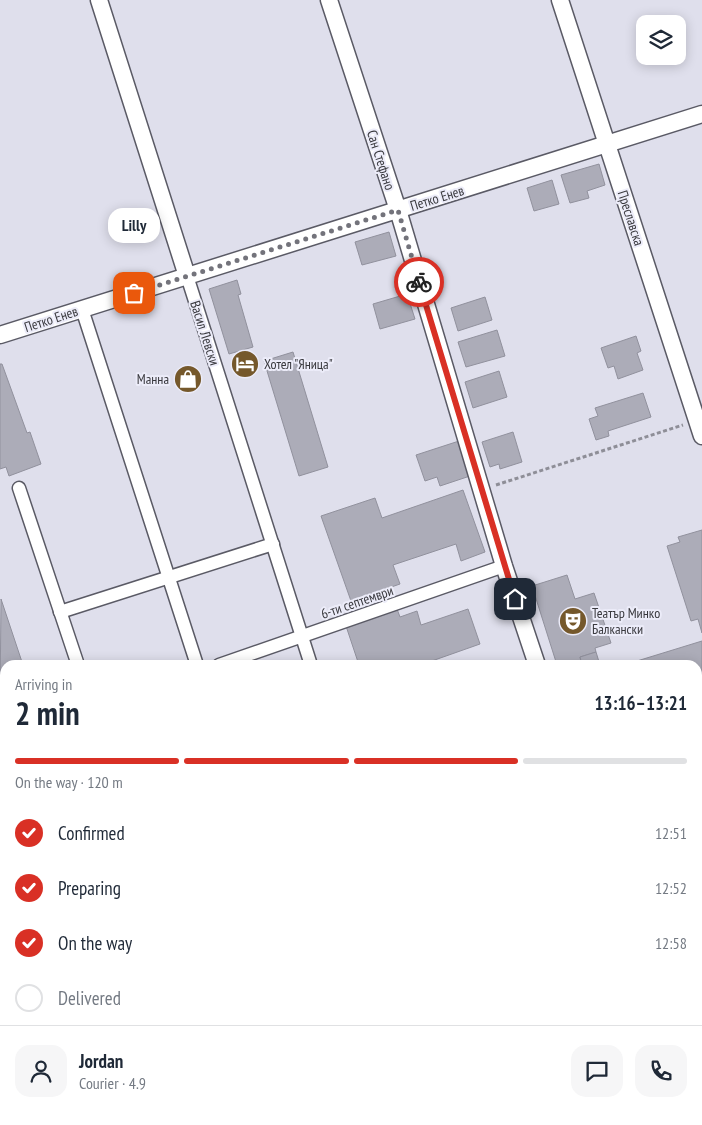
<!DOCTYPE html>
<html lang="en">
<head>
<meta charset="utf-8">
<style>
	:root { --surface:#fff; --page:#f6f6f7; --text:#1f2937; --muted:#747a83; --line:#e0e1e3; --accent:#d93025 }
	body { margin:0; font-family:"PT Sans Narrow",sans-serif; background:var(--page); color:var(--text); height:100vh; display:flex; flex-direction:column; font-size:19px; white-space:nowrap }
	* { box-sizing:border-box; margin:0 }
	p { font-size:16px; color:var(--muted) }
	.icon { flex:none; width:28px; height:28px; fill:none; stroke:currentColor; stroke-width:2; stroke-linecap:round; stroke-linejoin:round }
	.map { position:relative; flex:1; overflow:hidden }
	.sheet { position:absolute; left:0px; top:660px; width:702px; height:465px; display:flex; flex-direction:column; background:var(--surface); border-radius:15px 15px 0 0; box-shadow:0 2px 12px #0003 }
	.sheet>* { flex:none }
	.tools { position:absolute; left:636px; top:15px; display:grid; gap:10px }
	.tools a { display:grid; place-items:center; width:50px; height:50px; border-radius:10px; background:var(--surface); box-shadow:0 2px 12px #0003; font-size:25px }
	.pin { position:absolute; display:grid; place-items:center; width:42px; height:42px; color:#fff; margin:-21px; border-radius:10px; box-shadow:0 2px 8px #0006 }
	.courier { position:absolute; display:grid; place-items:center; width:50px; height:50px; margin:-25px; border:4px solid #d93025; border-radius:50%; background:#fff; color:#222; box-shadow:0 1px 6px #0007 }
	.bubble { position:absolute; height:35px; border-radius:15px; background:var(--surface); box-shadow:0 2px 12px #0003; font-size:16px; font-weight:700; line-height:35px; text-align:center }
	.summary em { font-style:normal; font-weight:700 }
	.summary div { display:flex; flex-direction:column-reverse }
	.summary { display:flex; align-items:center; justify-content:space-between; height:85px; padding:0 15px }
	h1 { font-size:32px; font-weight:700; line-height:38px }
	.bar { display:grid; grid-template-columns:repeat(4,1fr); gap:8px 5px; align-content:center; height:60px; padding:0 15px }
	.bar i { height:6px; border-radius:4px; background:var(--line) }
	.bar .current { background:var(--accent) }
	.bar p { grid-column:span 4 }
	.line { display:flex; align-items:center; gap:12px; padding:0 15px; border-top:1px solid var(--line) }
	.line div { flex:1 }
	.round { display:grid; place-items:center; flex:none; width:52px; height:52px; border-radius:15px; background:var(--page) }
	ol { padding:0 15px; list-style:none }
	li { display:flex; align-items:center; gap:15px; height:55px }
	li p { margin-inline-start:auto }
	li .icon { padding:5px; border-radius:50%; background:var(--accent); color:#fff; stroke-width:4 }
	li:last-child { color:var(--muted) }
	li i { width:28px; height:28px; border:2px solid var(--line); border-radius:50% }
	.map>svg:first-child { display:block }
</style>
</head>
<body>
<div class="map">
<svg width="702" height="1125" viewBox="0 0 702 1125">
	<rect width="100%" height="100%" fill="#dfdfec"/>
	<g fill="#c0befd">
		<path d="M702 753V1075L698 1077V754Z"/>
		<path d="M457 1120H563L548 1125H458Z"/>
	</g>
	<g fill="#acacb8" stroke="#91919d">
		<path d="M599 164 605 185 587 191 589 198 570 203 561 175Z"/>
		<path d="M552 180 559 204 534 211 527 188Z"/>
		<path d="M389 232 396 256 362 265 355 242Z"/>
		<path d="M237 280 241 294 238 295 253 347 229 354 209 289Z"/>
		<path d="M407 294 415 319 380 329 373 304Z"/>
		<path d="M485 297 492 320 458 331 451 308Z"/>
		<path d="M497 330 505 356 466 367 458 342Z"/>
		<path d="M636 336 641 351 637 353 643 370 618 379 614 366 608 368 601 348Z"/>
		<path d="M293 352 328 467 299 476 264 361Z"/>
		<path d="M0 364H2L27 433 30 432 41 464 9 476 6 467 0 469Z"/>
		<path d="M499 371 507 397 473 408 465 382Z"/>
		<path d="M643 393 651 417 608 431 609 436 596 440 589 419 598 416 595 408Z"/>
		<path d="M513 432 522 462 500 469 499 464 490 467 482 442Z"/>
		<path d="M459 441 470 476 440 486 437 477 425 481 416 455Z"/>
		<path d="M463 490 485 552 461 561 456 544 393 565 400 584 351 601 321 516 375 498 382 518Z"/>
		<path d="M702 530V633L698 619 691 621 667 546 680 542 678 537Z"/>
		<path d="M567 575 575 599 594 593 611 643 595 648 596 652 580 657 582 665H557L532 586Z"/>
		<path d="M1 599 23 665H5V701L0 703Z"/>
		<path d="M397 609 400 617 417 611 421 625 468 609 480 644 429 662 430 665H359L346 626Z"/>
		<path d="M702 641V677L698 678V665H624Z"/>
		<path d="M596 652 600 665H582L580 657Z"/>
		<path d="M702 1086V1125H699L698 1088Z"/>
		<path d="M607 1120H657L659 1125H592Z"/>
	</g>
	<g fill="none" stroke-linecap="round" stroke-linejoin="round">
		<defs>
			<g id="service">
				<path d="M698 754 702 753"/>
				<path d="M319 1120 320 1125"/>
			</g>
			<g id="pedestrian">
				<path d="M187 276 311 665"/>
				<path d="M82 309 197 665"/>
				<path d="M19 488 78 665"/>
				<path d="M60 612 273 544"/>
				<path d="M219 665 504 566"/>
				<path d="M698 706 702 704"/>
				<path d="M0 743 5 741"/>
			</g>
			<g id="minor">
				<path d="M99 0 187 276"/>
				<path d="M329 0 398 210 504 566 537 665"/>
				<path d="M560 0 702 436"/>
				<path d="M0 335 702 114"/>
				<path d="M0 838 5 841"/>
				<path d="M698 1047 702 1045"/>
				<path d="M698 1077 702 1075"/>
				<path d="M0 1106 6 1125"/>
				<path d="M226 1120 228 1125"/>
				<path d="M689 1120 691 1125"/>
				<path d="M458 1124 469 1120"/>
				<path d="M17 1125 33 1120"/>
				<path d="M548 1125 563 1120"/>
			</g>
		</defs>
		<use href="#service" stroke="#5a5a65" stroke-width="10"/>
		<use href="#pedestrian" stroke="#5a5a65" stroke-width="15"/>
		<use href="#minor" stroke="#5a5a65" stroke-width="19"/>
		<g stroke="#8e8e97" stroke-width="3" stroke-dasharray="4 2.5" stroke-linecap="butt">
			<path d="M496 485 683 425"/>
			<path d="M698 789 702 790"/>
			<path d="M698 898 702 897"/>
			<path d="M698 1017 702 1015"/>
		</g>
		<use href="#service" stroke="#fff" stroke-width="8"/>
		<use href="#pedestrian" stroke="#fff" stroke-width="12"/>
		<use href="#minor" stroke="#fff" stroke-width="16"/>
	</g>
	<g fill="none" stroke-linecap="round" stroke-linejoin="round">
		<path stroke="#73737b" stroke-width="5" stroke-dasharray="0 9" d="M134 293 398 210 419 282"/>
		<path stroke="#d93025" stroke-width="6" d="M419 282 515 599"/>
	</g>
	<defs>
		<symbol id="hotel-disc" viewBox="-11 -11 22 22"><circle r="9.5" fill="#75582b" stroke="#ececf9"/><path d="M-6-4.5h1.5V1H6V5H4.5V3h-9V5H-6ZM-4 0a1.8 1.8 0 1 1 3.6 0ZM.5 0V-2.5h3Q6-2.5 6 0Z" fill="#fff"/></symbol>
		<symbol id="shop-disc" viewBox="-11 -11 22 22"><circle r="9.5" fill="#75582b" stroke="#ececf9"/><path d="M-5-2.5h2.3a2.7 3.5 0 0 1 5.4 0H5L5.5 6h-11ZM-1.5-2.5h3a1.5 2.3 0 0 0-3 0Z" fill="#fff"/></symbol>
		<symbol id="theatre-disc" viewBox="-11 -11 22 22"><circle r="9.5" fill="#75582b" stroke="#ececf9"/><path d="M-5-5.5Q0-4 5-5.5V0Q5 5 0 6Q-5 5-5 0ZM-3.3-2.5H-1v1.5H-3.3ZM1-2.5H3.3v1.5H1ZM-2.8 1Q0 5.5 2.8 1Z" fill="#fff"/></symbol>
	</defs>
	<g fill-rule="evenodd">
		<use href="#hotel-disc" x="229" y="348" width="32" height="32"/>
		<use href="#shop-disc" x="172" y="363" width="32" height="32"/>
		<use href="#theatre-disc" x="557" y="605" width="32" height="32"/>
	</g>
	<g text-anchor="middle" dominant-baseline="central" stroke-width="4" stroke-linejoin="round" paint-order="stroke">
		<g font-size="14" fill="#39393e" stroke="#ececf9">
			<text transform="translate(381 160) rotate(72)">Сан Стефано</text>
			<text transform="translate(437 198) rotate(-17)">Петко Енев</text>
			<text transform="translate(631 218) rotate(72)">Преславска</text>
			<text transform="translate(51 319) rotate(-18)">Петко Енев</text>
			<text transform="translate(205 333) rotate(72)">Васил Левски</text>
			<text transform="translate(357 602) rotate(-19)">6-ти септември</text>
		</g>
		<g font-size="14" fill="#39393e" stroke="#ececf9" text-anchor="start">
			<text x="264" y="364">Хотел "Яница"</text>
			<text x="169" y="379" text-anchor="end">Манна</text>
			<text x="592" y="613">Театър Минко<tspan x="592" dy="16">Балкански</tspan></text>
		</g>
	</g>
</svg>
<div class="tools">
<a><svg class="icon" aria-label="layers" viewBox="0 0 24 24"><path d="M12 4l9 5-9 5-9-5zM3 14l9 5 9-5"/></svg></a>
</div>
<div class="pin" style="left:134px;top:293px;background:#ea580c"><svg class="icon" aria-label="bag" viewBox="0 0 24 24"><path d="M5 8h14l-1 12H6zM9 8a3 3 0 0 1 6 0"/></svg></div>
<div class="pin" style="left:515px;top:599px;background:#1f2937"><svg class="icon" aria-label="home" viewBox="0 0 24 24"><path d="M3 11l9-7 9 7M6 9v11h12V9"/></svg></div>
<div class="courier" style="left:419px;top:282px"><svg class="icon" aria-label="bike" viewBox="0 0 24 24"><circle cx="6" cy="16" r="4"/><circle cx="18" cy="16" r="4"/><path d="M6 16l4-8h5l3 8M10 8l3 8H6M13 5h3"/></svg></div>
<div class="bubble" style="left:108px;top:208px;width:52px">Lilly</div>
<section class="sheet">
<div class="summary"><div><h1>2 min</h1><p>Arriving in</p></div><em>13:16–13:21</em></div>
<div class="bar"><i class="current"></i><i class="current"></i><i class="current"></i><i></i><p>On the way · 120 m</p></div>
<ol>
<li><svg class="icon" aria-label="check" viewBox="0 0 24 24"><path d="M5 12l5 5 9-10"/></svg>Confirmed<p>12:51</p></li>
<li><svg class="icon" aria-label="check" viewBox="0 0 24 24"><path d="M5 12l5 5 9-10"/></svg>Preparing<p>12:52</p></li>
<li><svg class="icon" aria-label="check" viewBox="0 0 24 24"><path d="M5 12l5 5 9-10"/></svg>On the way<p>12:58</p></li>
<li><i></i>Delivered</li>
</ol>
<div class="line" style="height:90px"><a class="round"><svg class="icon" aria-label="person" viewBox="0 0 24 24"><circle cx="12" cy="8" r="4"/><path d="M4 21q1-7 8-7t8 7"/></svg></a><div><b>Jordan</b><p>Courier · 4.9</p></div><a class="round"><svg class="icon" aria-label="chat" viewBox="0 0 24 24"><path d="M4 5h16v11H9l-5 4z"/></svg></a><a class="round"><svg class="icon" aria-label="phone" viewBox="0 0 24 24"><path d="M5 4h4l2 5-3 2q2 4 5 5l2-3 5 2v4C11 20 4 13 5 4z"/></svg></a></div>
</section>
</div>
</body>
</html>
